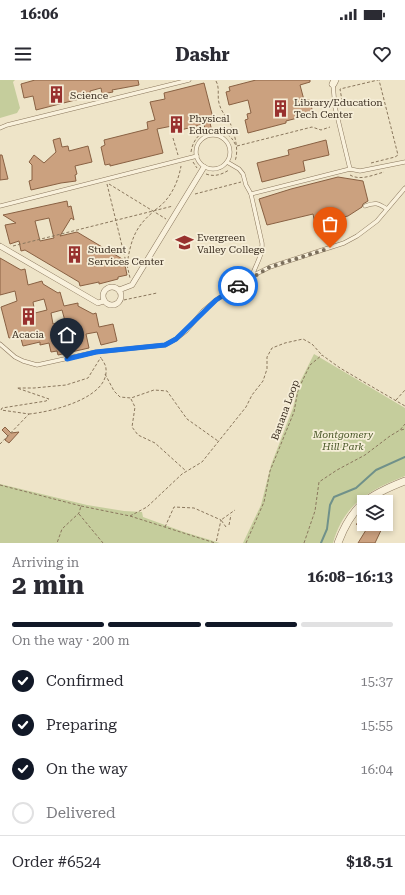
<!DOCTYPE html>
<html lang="en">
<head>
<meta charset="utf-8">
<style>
	:root { --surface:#fff; --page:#f7f7f7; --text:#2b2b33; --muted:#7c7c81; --line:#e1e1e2; --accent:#111827 }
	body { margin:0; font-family:"Roboto Serif",serif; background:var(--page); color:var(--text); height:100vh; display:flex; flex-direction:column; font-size:15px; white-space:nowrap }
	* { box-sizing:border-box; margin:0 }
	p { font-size:13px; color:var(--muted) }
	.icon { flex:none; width:22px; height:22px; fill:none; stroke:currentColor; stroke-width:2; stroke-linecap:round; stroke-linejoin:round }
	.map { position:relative; height:463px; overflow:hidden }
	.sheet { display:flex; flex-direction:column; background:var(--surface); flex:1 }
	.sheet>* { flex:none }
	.controls { position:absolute; left:357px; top:415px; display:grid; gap:8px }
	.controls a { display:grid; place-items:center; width:36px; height:36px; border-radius:0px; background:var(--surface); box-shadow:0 2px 6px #0003; font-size:20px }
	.pin { position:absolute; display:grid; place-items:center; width:34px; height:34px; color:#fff; margin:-41px -17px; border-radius:50% 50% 50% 0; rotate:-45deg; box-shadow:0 0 4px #0007 }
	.pin .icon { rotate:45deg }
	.courier { position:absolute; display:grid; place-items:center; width:40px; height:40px; margin:-20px; border:3px solid #1a73e8; border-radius:50%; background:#fff; color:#222; box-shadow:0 1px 5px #0007 }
	.overview em { font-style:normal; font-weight:700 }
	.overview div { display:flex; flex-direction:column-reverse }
	.overview { display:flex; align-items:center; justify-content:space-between; height:68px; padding:0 12px }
	h1 { font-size:26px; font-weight:700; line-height:30px }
	.bar { display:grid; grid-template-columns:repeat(4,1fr); gap:6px 4px; align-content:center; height:48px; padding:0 12px }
	.bar i { height:5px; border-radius:3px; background:var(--line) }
	.bar .active { background:var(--accent) }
	.bar p { grid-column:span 4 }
	.line { display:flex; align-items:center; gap:10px; padding:0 12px; border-top:1px solid var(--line) }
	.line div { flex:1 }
	ol { padding:0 12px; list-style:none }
	li { display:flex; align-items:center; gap:12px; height:44px }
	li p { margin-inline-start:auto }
	li .icon { padding:4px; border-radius:50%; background:var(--accent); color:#fff; stroke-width:4 }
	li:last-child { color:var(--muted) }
	li i { width:22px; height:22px; border:2px solid var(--line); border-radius:50% }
	.status { display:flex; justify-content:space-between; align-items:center; height:28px; padding:0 20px; background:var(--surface); direction:ltr }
	.status svg { height:11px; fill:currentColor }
	header { display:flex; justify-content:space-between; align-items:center; height:52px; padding:0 12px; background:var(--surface); font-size:18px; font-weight:700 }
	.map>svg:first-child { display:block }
</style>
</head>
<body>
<div class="status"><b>16:06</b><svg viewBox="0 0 49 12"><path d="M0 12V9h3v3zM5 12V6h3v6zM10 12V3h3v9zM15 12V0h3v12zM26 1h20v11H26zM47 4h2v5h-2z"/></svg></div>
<header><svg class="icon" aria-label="menu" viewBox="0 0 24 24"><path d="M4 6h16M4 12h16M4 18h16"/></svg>Dashr<svg class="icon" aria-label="heart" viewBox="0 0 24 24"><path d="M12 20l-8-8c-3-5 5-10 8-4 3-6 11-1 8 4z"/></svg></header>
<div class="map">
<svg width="405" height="463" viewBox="0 0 405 463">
	<rect width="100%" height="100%" fill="#eee4c8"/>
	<g fill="#c5cd9c">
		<path d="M0 0H15L13 2 20 28 17 33 0 38Z"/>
		<path d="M314 274 405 328V396C369 410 344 424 333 463H243L261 425 271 385 293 328 299 304Z"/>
		<path d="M0 404 87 425 124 431 142 432 143 437 184 452 220 463H0Z"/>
	</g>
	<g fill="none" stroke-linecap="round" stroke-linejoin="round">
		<path stroke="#70918a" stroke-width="2" d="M321 463 327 449 330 425 334 417 356 408 376 390 405 377"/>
	</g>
	<g fill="#cba17f" stroke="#896143" fill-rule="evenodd">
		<path d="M35 0H138L139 5 112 10 113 12 102 14 101 8 90 11 91 16 36 30 33 16 24 18 21 4Z"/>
		<path d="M256 0H310V2L300 5 304 20H310L313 34 286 41V43L248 53 245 40 248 39 247 34 251 33 248 20 229 25 226 12 230 11 229 7Z"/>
		<path d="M204 3 214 42 210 43 212 51 206 53 204 44 173 52 172 46 157 49 163 73 110 86V84L105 85 101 67 105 65 104 60 148 49 147 42 155 40 150 22 165 19 164 13Z"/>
		<path d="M60 58 62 67 68 66 69 71 88 66 92 82 75 86 77 94 75 95 76 101 61 103 31 110 29 101 32 100V85L29 82 34 75 44 83 56 72 53 60Z"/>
		<path d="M326 60 329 75 303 81 305 91 262 102 257 83 289 75 288 70Z"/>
		<path d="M0 75H2L8 99 0 100Z"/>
		<path d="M338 97 363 101 368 121 363 124 362 127 348 136 315 144 313 134 267 145 259 119 291 109Z"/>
		<path d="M67 121 68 127 71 126 74 140 71 138 60 156 77 152 124 180 127 195 118 197V199L99 204V202L80 206 79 202 25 170 21 171 19 161 10 164 5 145 16 143 3 135ZM49 138 54 158 40 161 35 141Z"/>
		<path d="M0 178 21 190 25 189 28 205 42 201 43 204 58 213 60 212 64 226 78 223V226L93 234 96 233 99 247 113 244 117 261 101 265 97 252 86 254 89 268 58 275 57 271 51 272 49 263 40 265V262L23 266 20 255 9 258 1 227 17 221 15 211 0 215ZM44 219 47 230 35 233 33 222ZM62 230 65 241 53 244 51 233Z"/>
		<path d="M5 347 11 353 19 352 9 363 5 360 8 356 2 350Z"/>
		<path d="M356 444H384L375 463H358L366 450Z"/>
	</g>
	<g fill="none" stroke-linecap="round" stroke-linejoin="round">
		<defs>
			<g id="service">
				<path d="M333 4 335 27 350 89"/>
				<path d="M0 48 7 45 189 0"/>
				<circle cx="213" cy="72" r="17"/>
				<path d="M227 82 239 89 243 94 246 105 251 114 262 163C263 175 256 184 252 196"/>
				<path d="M251 114 350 89 360 91 405 82"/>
				<path d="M0 126 197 76"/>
				<path d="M365 126C375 122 378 123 387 129"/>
				<path d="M0 264 15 277 23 281 37 285 96 272 165 265 176 259 186 251 203 231 216 220 252 196 270 187 344 163 357 156 377 141 405 108"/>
			</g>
			<g id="pedestrian">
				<path d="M0 166 98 223 104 221"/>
				<circle cx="112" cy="216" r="9"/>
				<path d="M119 210 132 205 204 87"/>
			</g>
			<g id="minor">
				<path d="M333 4 335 0"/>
				<path d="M338 463C352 425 369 415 405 401"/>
			</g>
		</defs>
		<use href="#service" stroke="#8a775d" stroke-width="4.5"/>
		<use href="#pedestrian" stroke="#8a775d" stroke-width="6"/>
		<use href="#minor" stroke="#8a775d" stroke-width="8"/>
		<g stroke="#8a775d" stroke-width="1" stroke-dasharray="3 2" stroke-linecap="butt">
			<path d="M216 1C220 8 217 16 219 23 221 32 227 37 231 45 235 55 239 71 235 81"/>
			<path d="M343 26 340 9 378 0"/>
			<path d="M173 58 178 75"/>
			<path d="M237 66 312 47 321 50 330 47"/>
			<path d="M191 72C195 45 226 41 236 66"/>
			<path d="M193 82 197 88"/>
			<path d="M371 83 395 77 398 75 379 0"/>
			<path d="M206 94C214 97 221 95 229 90"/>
			<path d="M350 95C360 101 373 95 384 92"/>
			<path d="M107 104 126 182"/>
			<path d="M109 104 166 139"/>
			<path d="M195 114 241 102"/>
			<path d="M155 130C170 120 178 103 181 86"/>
			<path d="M13 166 173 126"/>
			<path d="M127 184C131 161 134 148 153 132"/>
			<path d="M127 185 130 198"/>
			<path d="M119 221 157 213"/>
			<path d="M105 294 114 311 120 317 131 318 154 310 167 311 187 339 218 361"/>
			<path d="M131 319 135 327 132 347 138 355 155 363 186 391"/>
			<path d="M396 320 405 310"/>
			<path d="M29 334C51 332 109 318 106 289 106 285 103 281 101 278"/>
			<path d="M401 350 405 349"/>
			<path d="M0 364 29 334 1 330 2 328 46 321 49 319 17 308H34L66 305 88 298 101 277"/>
			<path d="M0 405 81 426 79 433 62 449 57 463"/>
			<path d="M81 426 130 436 215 463"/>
			<path d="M79 434 103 463"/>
			<path d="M130 436 147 427 182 394 202 382 246 327 252 315 263 301 267 289V277L272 268 285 263 303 259 312 264 321 274"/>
			<path d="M229 445 231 435"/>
			<path d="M165 447 174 427 194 428 221 440 216 463"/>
			<path d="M226 447 221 440 235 430"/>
			<path d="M246 463 264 422 270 391 294 332 298 310 310 285 322 275 340 288 405 326"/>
			<path d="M304 463 315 431 319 402 337 390 365 375 390 356 400 350 405 344"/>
		</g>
		<use href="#service" stroke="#f9f1dc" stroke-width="3.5"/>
		<use href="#pedestrian" stroke="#f9f1dc" stroke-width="5"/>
		<use href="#minor" stroke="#f9f1dc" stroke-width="7"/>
	</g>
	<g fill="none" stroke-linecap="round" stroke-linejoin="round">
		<path stroke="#7a6e5b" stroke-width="4" stroke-dasharray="0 7.2" d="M238 206 270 187 330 168"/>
		<path stroke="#1a73e8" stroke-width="5" d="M67 279 96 272 165 265 176 259 216 220 238 206"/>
	</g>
	<defs>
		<symbol id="building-bare" viewBox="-9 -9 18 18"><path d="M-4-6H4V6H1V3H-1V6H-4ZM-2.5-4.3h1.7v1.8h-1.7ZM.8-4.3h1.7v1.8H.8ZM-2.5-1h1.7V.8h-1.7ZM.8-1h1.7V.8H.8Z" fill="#98312e" stroke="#f6eed8" stroke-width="2.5" paint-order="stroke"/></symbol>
		<symbol id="university-bare" viewBox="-9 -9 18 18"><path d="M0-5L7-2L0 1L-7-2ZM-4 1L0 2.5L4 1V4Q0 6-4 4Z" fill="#98312e" stroke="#f6eed8" stroke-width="2.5" paint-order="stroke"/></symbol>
	</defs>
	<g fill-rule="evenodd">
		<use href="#building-bare" x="44" y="2" width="25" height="25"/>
		<use href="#building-bare" x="268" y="16" width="25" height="25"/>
		<use href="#building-bare" x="164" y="32" width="25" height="25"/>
		<use href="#university-bare" x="172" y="150" width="25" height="25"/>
		<use href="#building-bare" x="62" y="162" width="25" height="25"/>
		<use href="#building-bare" x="16" y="224" width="25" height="25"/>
	</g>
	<g text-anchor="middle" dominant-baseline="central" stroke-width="3.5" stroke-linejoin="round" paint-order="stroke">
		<g font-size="10" fill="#3b2e21" stroke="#f6eed8" text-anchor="start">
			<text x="70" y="15">Science</text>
			<text x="294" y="22">Library/Education<tspan x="294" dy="12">Tech Center</tspan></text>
			<text x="189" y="38">Physical<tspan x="189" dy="12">Education</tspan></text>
			<text x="197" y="157">Evergreen<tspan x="197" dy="12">Valley College</tspan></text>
			<text x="88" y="169">Student<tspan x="88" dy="12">Services Center</tspan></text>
			<text x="28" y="254" text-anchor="middle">Acacia</text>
		</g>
		<g font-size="10" fill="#3b2e21" stroke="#f6eed8">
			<text transform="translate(285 330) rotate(-70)">Banana Loop</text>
		</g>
		<g font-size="10" font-style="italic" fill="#495728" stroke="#f6eed8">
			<text x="343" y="354">Montgomery<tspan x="343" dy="12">Hill Park</tspan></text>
		</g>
	</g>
</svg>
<div class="controls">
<a><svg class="icon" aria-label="layers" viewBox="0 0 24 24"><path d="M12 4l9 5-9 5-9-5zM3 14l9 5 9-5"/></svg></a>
</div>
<div class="pin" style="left:330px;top:168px;background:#ea580c"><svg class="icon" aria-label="bag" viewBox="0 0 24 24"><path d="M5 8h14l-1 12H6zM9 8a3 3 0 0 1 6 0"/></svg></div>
<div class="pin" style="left:67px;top:279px;background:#1f2937"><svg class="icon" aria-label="home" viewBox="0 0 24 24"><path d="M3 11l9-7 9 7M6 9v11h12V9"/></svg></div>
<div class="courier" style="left:238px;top:206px"><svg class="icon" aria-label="car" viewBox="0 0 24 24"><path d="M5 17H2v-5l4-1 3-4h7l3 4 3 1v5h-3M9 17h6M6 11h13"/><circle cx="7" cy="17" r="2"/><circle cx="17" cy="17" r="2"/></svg></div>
</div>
<section class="sheet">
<div class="overview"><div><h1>2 min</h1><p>Arriving in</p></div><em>16:08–16:13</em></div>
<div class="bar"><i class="active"></i><i class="active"></i><i class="active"></i><i></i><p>On the way · 200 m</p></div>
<ol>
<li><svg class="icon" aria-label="check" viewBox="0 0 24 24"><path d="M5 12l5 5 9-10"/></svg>Confirmed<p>15:37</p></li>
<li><svg class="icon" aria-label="check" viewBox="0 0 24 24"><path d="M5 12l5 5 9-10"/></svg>Preparing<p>15:55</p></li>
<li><svg class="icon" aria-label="check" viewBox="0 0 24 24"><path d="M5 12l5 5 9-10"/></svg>On the way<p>16:04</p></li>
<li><i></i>Delivered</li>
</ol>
<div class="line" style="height:52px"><div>Order #6524</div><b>$18.51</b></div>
</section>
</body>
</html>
